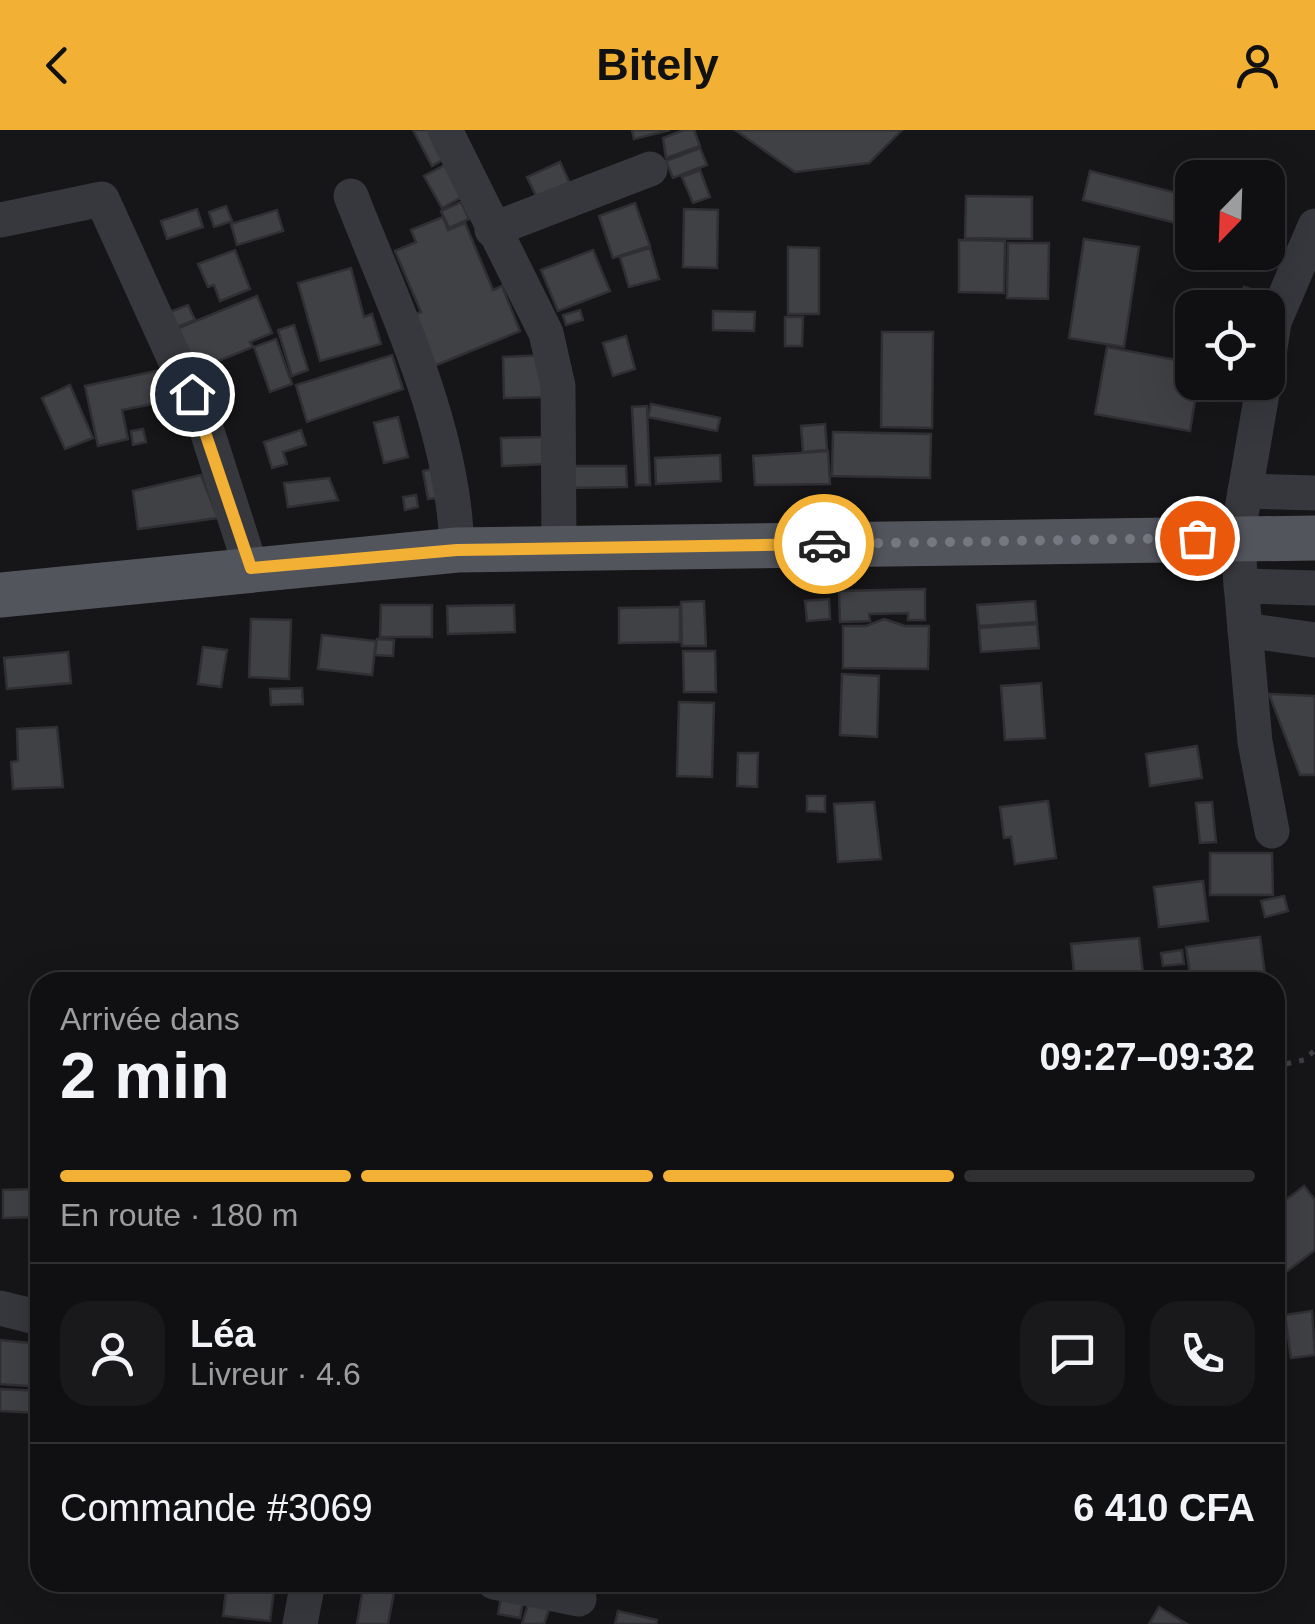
<!DOCTYPE html>
<html lang="fr">
<head>
<meta charset="utf-8">
<style>
	:root { --surface:#101012; --page:#19191b; --text:#f1f3f6; --muted:#9c9d9f; --line:#303032; --accent:#f2b134 }
	body { margin:0; font-family:Helvetica,sans-serif; background:var(--page); color:var(--text); height:100vh; display:flex; flex-direction:column; font-size:38px; white-space:nowrap }
	* { box-sizing:border-box; margin:0 }
	p { font-size:32px; color:var(--muted) }
	.icon { flex:none; width:55px; height:55px; fill:none; stroke:currentColor; stroke-width:2; stroke-linecap:round; stroke-linejoin:round }
	.map { position:relative; flex:1; overflow:hidden }
	.side { position:absolute; left:30px; top:842px; width:1255px; height:620px; display:flex; flex-direction:column; background:var(--surface); border-radius:30px; box-shadow:0 10px 40px #0002,0 0 0 2px var(--line) }
	.side>* { flex:none }
	.needle { width:65px; rotate:203deg }
	.controls { position:absolute; left:1175px; top:30px; display:grid; gap:20px }
	.controls a { display:grid; place-items:center; width:110px; height:110px; border-radius:20px; background:var(--surface); box-shadow:0 10px 40px #0002,0 0 0 2px var(--line); font-size:50px }
	.pin { position:absolute; display:grid; place-items:center; width:85px; height:85px; color:#fff; margin:-42px; border:5px solid #fff; border-radius:50%; box-shadow:0 2px 10px #0007 }
	.courier { position:absolute; display:grid; place-items:center; width:100px; height:100px; margin:-50px; border:8px solid #f2b134; border-radius:50%; background:#fff; color:#222; box-shadow:0 2px 12px #0007 }
	.head em { font-style:normal; font-weight:700 }
	.head div { display:flex; flex-direction:column-reverse }
	.head { display:flex; align-items:center; justify-content:space-between; height:170px; padding:0 30px }
	h1 { font-size:65px; font-weight:700; line-height:75px }
	.bar { display:grid; grid-template-columns:repeat(4,1fr); gap:15px 10px; align-content:center; height:120px; padding:0 30px }
	.bar i { height:12px; border-radius:8px; background:var(--line) }
	.bar .current { background:var(--accent) }
	.bar p { grid-column:span 4 }
	.line { display:flex; align-items:center; gap:25px; padding:0 30px; border-top:2px solid var(--line) }
	.line div { flex:1 }
	.round { display:grid; place-items:center; flex:none; width:105px; height:105px; border-radius:30px; background:var(--page) }
	header { display:flex; justify-content:space-between; align-items:center; height:130px; padding:0 30px; background:var(--accent); color:#111; font-size:45px; font-weight:700 }
	.map>svg:first-child { display:block }
</style>
</head>
<body>
<header><svg class="icon" aria-label="back" viewBox="0 0 24 24"><path d="M15 5l-7 7 7 7"/></svg>Bitely<svg class="icon" aria-label="person" viewBox="0 0 24 24"><circle cx="12" cy="8" r="4"/><path d="M4 21q1-7 8-7t8 7"/></svg></header>
<div class="map">
<svg width="1315" height="1494" viewBox="0 0 1315 1494">
	<rect width="100%" height="100%" fill="#161618"/>
	<g fill="#404145" stroke="#303034" stroke-width="2.5">
		<path d="M413 0H429L444 29 432 36Z"/>
		<path d="M632 0H670L634 9Z"/>
		<path d="M684 0H694L700 16 666 28 663 8Z"/>
		<path d="M735 0H902L869 33 795 42Z"/>
		<path d="M700 18 707 35 673 48 666 31Z"/>
		<path d="M560 32 572 58 540 74 527 47Z"/>
		<path d="M445 35 462 67 442 78 424 46Z"/>
		<path d="M700 40 710 67 693 73 682 47Z"/>
		<path d="M1090 41 1192 67V97L1083 70Z"/>
		<path d="M966 66 1032 67V109L965 108Z"/>
		<path d="M461 72 469 89 449 98 441 81Z"/>
		<path d="M635 73 650 116 613 128 599 86Z"/>
		<path d="M226 76 232 91 214 97 209 82Z"/>
		<path d="M197 79 203 97 167 109 161 91Z"/>
		<path d="M684 79 718 80 717 138 683 137Z"/>
		<path d="M277 80 283 101 237 115 231 94Z"/>
		<path d="M443 87 448 100 465 93 493 160 502 156 520 201 434 236 413 185 421 182 395 121 416 112 411 100Z"/>
		<path d="M1084 109 1139 117 1124 217 1069 208Z"/>
		<path d="M959 110 1005 111 1004 163 959 162Z"/>
		<path d="M1008 113H1049L1048 169 1007 168Z"/>
		<path d="M788 117 819 118V184H788Z"/>
		<path d="M650 118 659 149 629 157 620 127Z"/>
		<path d="M235 120 250 159 220 171 214 155 208 157 198 134Z"/>
		<path d="M593 120 610 161 558 181 541 140Z"/>
		<path d="M351 138 364 187 372 184 381 214 320 231 298 153Z"/>
		<path d="M1244 157 1258 161 1253 176 1240 172Z"/>
		<path d="M257 166 272 203 250 212 253 217 186 244 169 202Z"/>
		<path d="M188 175 195 190 172 199 165 184Z"/>
		<path d="M580 180 583 190 566 195 563 185Z"/>
		<path d="M713 181 755 182 754 201 713 200Z"/>
		<path d="M785 187H803L802 216H785Z"/>
		<path d="M294 195 308 240 292 246 278 200Z"/>
		<path d="M882 202H933L932 298 881 297Z"/>
		<path d="M626 206 635 239 613 246 603 213Z"/>
		<path d="M276 209 292 254 270 262 254 217Z"/>
		<path d="M1107 217 1192 233V252H1198L1190 301 1095 284Z"/>
		<path d="M392 225 403 259 307 292 296 255Z"/>
		<path d="M546 225 547 267 504 268 503 227Z"/>
		<path d="M156 241 163 272 122 280 128 309 98 316 85 256Z"/>
		<path d="M70 255 93 308 65 319 42 268Z"/>
		<path d="M651 274 720 288 717 301 648 287Z"/>
		<path d="M647 276 650 355H636L632 277Z"/>
		<path d="M398 287 408 327 384 333 374 293Z"/>
		<path d="M825 294 827 320 803 322 801 296Z"/>
		<path d="M143 299 146 312 133 315 131 301Z"/>
		<path d="M301 300 306 315 283 322 287 334 272 338 264 312Z"/>
		<path d="M833 302 931 304 930 348 832 346Z"/>
		<path d="M547 307 548 334 502 336 501 308Z"/>
		<path d="M828 321 830 354 755 355 753 326Z"/>
		<path d="M720 325 721 351 656 354 655 328Z"/>
		<path d="M569 336H626L627 357 569 358Z"/>
		<path d="M440 338 445 367 428 369 423 341Z"/>
		<path d="M201 345 218 388 138 399 133 361Z"/>
		<path d="M329 348 338 370 288 377 284 353Z"/>
		<path d="M416 365 418 377 405 380 403 367Z"/>
		<path d="M925 459V490H908V483L869 484 870 491 840 492 839 461Z"/>
		<path d="M829 469 830 489 807 491 805 471Z"/>
		<path d="M704 471 706 516H682L681 472Z"/>
		<path d="M1035 471 1037 492 979 496 977 475Z"/>
		<path d="M381 475H432V507H380Z"/>
		<path d="M514 475 515 502 448 504 447 476Z"/>
		<path d="M680 477V512L619 513V478Z"/>
		<path d="M251 489 291 490 289 549 249 547Z"/>
		<path d="M884 489 905 496H929L928 539 843 538V496H866Z"/>
		<path d="M1037 494 1039 518 981 522 979 498Z"/>
		<path d="M322 505 376 511 372 545 318 539Z"/>
		<path d="M377 509 394 510 393 526 375 525Z"/>
		<path d="M203 517 227 520 221 557 198 554Z"/>
		<path d="M683 521H715L716 562H684Z"/>
		<path d="M68 522 71 553 7 559 4 528Z"/>
		<path d="M842 544 879 546 877 607 840 605Z"/>
		<path d="M1041 553 1045 608 1005 610 1001 556Z"/>
		<path d="M302 558 303 574 271 575 270 559Z"/>
		<path d="M1269 564 1315 566V645H1300Z"/>
		<path d="M679 572 714 573 712 647 677 646Z"/>
		<path d="M57 597 63 657 13 659 11 632 18 631 17 599Z"/>
		<path d="M1197 616 1202 648 1150 656 1146 624Z"/>
		<path d="M738 623H758L757 657 737 656Z"/>
		<path d="M807 666H825V682L807 681Z"/>
		<path d="M1048 671 1056 728 1015 734 1011 707 1004 708 1000 677Z"/>
		<path d="M874 672 881 729 838 732 834 674Z"/>
		<path d="M1212 672 1216 712 1200 713 1196 673Z"/>
		<path d="M1210 723H1272L1273 765H1210Z"/>
		<path d="M1203 751 1208 791 1159 797 1154 757Z"/>
		<path d="M1284 766 1288 781 1265 787 1261 771Z"/>
		<path d="M1260 807 1266 852H1191L1186 817Z"/>
		<path d="M1139 808 1144 852H1075L1071 814Z"/>
		<path d="M1182 820 1184 834 1163 836 1161 823Z"/>
		<path d="M1304 1056 1315 1070V1120L1286 1142 1275 1128V1078Z"/>
		<path d="M40 1059V1087L3 1088V1060Z"/>
		<path d="M1312 1181 1315 1225 1291 1228 1285 1185Z"/>
		<path d="M0 1210 40 1214V1257L0 1254Z"/>
		<path d="M0 1259 40 1261V1283L0 1281Z"/>
		<path d="M227 1452H275L270 1491 223 1486Z"/>
		<path d="M364 1452H396L388 1494H357Z"/>
		<path d="M588 1452H622L620 1460Z"/>
		<path d="M679 1452H704L702 1460Z"/>
		<path d="M502 1463 524 1467 520 1488 498 1484Z"/>
		<path d="M530 1468 551 1474 544 1494H522Z"/>
		<path d="M1159 1477 1187 1494H1149Z"/>
		<path d="M618 1481 657 1490 656 1494H615Z"/>
	</g>
	<g fill="none" stroke-linecap="round" stroke-linejoin="round">
		<path stroke="#3d3f44" stroke-width="5" stroke-dasharray="5 8" stroke-linecap="butt" d="M1275 928 1285 934 1304 930 1315 920"/>
		<g stroke="#37383d" stroke-width="35">
			<path d="M445 0 546 203 558 256 559 416"/>
			<path d="M351 66C395 179 454 297 457 420"/>
			<path d="M0 90 102 69 206 298 251 438"/>
			<path d="M492 100 650 39"/>
			<path d="M1268 231 1274 192 1315 96"/>
			<path d="M1264 252 1237 408 1255 612 1272 701"/>
			<path d="M1245 361 1315 363"/>
			<path d="M1241 456 1315 458"/>
			<path d="M1245 500 1315 510"/>
			<path d="M0 1178 40 1188"/>
			<path d="M494 1452 579 1469"/>
			<path d="M300 1494 308 1452"/>
		</g>
		<path stroke="#53555c" stroke-width="45" d="M0 465 457 420 1315 408"/>
	</g>
	<g fill="none" stroke-linecap="round" stroke-linejoin="round">
		<path stroke="#757880" stroke-width="10" stroke-dasharray="0 18" d="M824 414 1197 408"/>
		<path stroke="#f2b134" stroke-width="12" d="M192 264 251 438 457 420 824 414"/>
	</g>
</svg>
<div class="controls">
<a><svg class="needle" viewBox="-14 -14 28 28"><path d="M0-13l5 13h-10z" fill="#e53935"/><path d="M0 13l5-13h-10z" fill="#9c9d9f"/></svg></a>
<a><svg class="icon" aria-label="locate" viewBox="0 0 24 24"><circle cx="12" cy="12" r="6"/><path d="M12 2v4M12 18v4M2 12h4M18 12h4"/></svg></a>
</div>
<div class="pin" style="left:1197px;top:408px;background:#ea580c"><svg class="icon" aria-label="bag" viewBox="0 0 24 24"><path d="M5 8h14l-1 12H6zM9 8a3 3 0 0 1 6 0"/></svg></div>
<div class="pin" style="left:192px;top:264px;background:#1f2937"><svg class="icon" aria-label="home" viewBox="0 0 24 24"><path d="M3 11l9-7 9 7M6 9v11h12V9"/></svg></div>
<div class="courier" style="left:824px;top:414px"><svg class="icon" aria-label="car" viewBox="0 0 24 24"><path d="M5 17H2v-5l4-1 3-4h7l3 4 3 1v5h-3M9 17h6M6 11h13"/><circle cx="7" cy="17" r="2"/><circle cx="17" cy="17" r="2"/></svg></div>
<section class="side">
<div class="head"><div><h1>2 min</h1><p>Arrivée dans</p></div><em>09:27–09:32</em></div>
<div class="bar"><i class="current"></i><i class="current"></i><i class="current"></i><i></i><p>En route · 180 m</p></div>
<div class="line" style="height:180px"><a class="round"><svg class="icon" aria-label="person" viewBox="0 0 24 24"><circle cx="12" cy="8" r="4"/><path d="M4 21q1-7 8-7t8 7"/></svg></a><div><b>Léa</b><p>Livreur · 4.6</p></div><a class="round"><svg class="icon" aria-label="chat" viewBox="0 0 24 24"><path d="M4 5h16v11H9l-5 4z"/></svg></a><a class="round"><svg class="icon" aria-label="phone" viewBox="0 0 24 24"><path d="M5 4h4l2 5-3 2q2 4 5 5l2-3 5 2v4C11 20 4 13 5 4z"/></svg></a></div>
<div class="line" style="height:130px"><div>Commande #3069</div><b>6 410 CFA</b></div>
</section>
</div>
</body>
</html>
